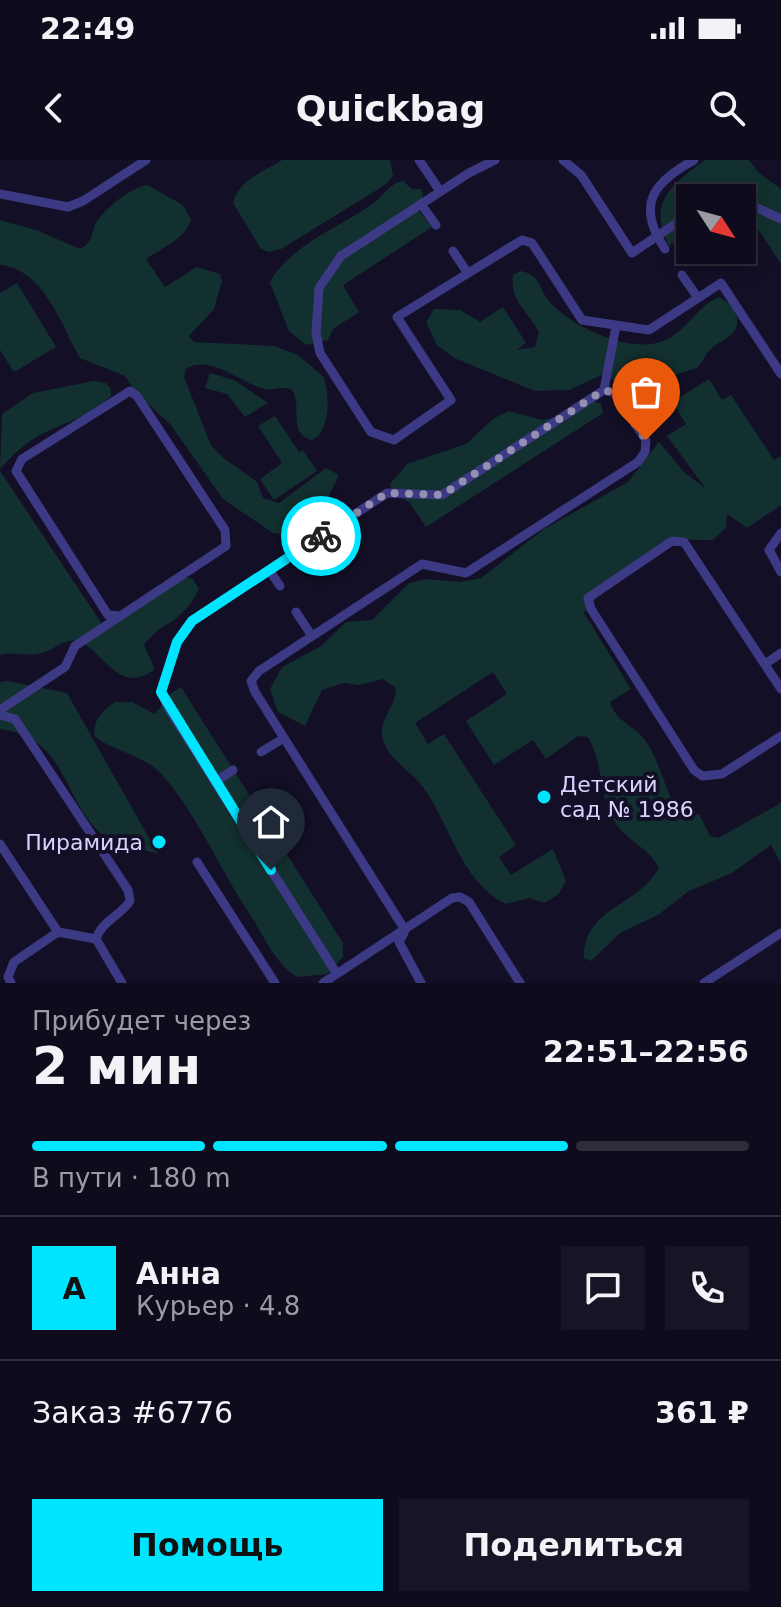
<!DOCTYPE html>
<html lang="ru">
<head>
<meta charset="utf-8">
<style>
	:root { --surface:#0e0b1c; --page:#171425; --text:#f1f3f6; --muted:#9b9ba3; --line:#2e2b3b; --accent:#00e5ff }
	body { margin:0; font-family:"DejaVu Sans",sans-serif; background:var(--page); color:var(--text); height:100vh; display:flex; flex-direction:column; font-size:30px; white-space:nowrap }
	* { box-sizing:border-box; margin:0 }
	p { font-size:26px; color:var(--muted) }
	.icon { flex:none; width:44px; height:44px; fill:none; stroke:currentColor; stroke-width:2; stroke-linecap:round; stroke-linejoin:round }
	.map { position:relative; height:823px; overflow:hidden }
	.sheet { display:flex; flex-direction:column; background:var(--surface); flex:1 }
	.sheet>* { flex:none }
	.needle { width:52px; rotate:126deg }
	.fabs { position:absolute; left:676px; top:24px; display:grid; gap:16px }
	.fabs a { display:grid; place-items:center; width:80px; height:80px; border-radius:0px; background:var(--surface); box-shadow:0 4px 20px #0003,0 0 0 2px var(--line); font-size:40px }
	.pin { position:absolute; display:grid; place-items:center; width:68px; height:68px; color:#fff; margin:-82px -34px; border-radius:50% 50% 50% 0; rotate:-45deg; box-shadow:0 0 8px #0007 }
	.pin .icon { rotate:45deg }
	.courier { position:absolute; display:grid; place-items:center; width:80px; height:80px; margin:-40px; border:6px solid #00e5ff; border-radius:50%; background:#fff; color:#222; box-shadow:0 2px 10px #0007 }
	.head em { font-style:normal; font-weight:800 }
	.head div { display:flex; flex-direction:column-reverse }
	.head { display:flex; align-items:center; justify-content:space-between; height:136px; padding:0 32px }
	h1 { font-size:52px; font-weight:800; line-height:60px }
	.bar { display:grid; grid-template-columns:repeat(4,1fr); gap:12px 8px; align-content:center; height:96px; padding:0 32px }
	.bar i { height:10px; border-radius:6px; background:var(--line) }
	.bar .current { background:var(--accent) }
	.bar p { grid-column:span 4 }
	.line { display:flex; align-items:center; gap:20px; padding:0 32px; border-top:2px solid var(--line) }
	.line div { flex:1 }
	.round { display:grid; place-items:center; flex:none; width:84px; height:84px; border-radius:0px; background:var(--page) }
	.button { display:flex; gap:16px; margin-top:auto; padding:16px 32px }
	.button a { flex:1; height:92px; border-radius:0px; background:var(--accent); color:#111; font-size:32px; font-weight:800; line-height:92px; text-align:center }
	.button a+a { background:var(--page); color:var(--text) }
	.status { display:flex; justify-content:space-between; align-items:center; height:56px; padding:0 40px; background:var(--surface); direction:ltr }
	.status svg { height:22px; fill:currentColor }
	header { display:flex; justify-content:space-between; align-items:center; height:104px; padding:0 32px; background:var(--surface); font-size:36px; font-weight:800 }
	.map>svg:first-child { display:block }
</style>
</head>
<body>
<div class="status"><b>22:49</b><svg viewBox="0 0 49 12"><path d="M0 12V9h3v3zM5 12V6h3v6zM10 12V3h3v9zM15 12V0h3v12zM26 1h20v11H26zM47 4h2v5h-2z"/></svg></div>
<header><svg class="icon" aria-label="back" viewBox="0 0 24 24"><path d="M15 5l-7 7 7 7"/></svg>Quickbag<svg class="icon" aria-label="search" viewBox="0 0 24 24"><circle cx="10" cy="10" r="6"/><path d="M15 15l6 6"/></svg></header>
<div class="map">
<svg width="781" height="823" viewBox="0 0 781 823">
	<rect width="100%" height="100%" fill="#130f26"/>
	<g fill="#12302f">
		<path d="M282 0H390L393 16 385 25 281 89 269 92 261 89 233 43C238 21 264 11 282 0Z"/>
		<path d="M705 0H749L759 13 781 29V104L756 66 742 75V38H690V72L669 86C647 42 672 24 705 0Z"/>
		<path d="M403 21 412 29H422L423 37 418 50 432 67 343 125 359 152 333 169 328 180 306 185 289 171 270 123 273 116C299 81 340 67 374 43 383 36 391 22 403 21Z"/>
		<path d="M147 25 183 45 191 60C186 78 161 89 146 99L165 127 197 107 220 114 222 121 214 149 189 176 194 182 274 186 298 195 323 216C330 234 331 273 311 280 286 272 304 245 291 229 281 226 274 231 265 229 242 224 209 193 186 209L184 217 211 285 222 297 257 322 263 338 279 343 326 308 339 315 322 350 309 368 288 375 273 373 223 339 170 264 137 234 125 216 80 198C61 165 44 109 0 105V60L36 70 80 89C94 82 90 74 96 63 105 48 130 28 147 25Z"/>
		<path d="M520 111C540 114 538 126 548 140 569 166 628 193 660 182 686 174 696 146 719 137 732 143 744 159 733 173 728 179 718 182 712 188 705 193 704 202 697 208 655 219 675 222 657 250 627 258 626 224 604 214L569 230 535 231 454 198 436 184 426 162 434 149 460 150 480 162 503 147 526 183 517 190 535 187 539 172C528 152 509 139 513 115Z"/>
		<path d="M17 123 56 187 14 212 0 190V133Z"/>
		<path d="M210 213 234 220 268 243 245 257 227 234 205 228Z"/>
		<path d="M709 219 722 240 731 235 774 300 781 296V345L747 368 727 354 726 367 713 380C702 381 692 378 681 381 652 389 601 428 584 453L631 529 610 542C616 563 636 565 647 583 662 606 665 634 682 657L699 654 710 676 718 678 781 643V703L771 685 732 713 689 731 658 755 620 773 591 801 584 798C583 748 637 747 659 708 648 686 623 680 612 657 599 632 603 603 588 577L578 576 546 599 533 580 494 605 466 561 507 534 493 512 415 563 428 584 444 574 516 685 499 697 511 715 553 689 566 721 558 735 544 743 529 738 506 744C460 722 451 664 422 626 410 610 389 600 383 580 377 560 397 546 396 528L383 519 359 525 344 523 322 530 305 566 278 552 270 529 282 507 321 486 346 462 372 460 409 423 426 419 461 422 481 418 544 369 628 322 659 282 684 312 706 329 667 276 686 264 672 242Z"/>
		<path d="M94 221 106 223 111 229V236C92 254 68 262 44 273 27 281 13 295 0 309L2 254 33 233Z"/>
		<path d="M593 241 601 244 603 253 426 367 409 342 392 332 390 324 407 304 466 284 493 259 509 251 542 260 560 257Z"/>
		<path d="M275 256 299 292 303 290 317 311 274 340 260 319 282 303 258 266Z"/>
		<path d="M0 311 106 470 184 417 193 419 199 429C181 466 163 459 144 485L155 509C119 537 104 491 80 482 65 476 52 492 38 494 26 496 13 492 0 495Z"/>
		<path d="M7 521 67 533 158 694C143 689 117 686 104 676 63 644 68 577 0 569V522Z"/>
		<path d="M181 527 343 783V797L327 814 297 817C273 802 264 775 249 753 219 708 199 658 164 617 146 595 117 593 95 577 91 562 103 550 115 542H132L155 554 170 534Z"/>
	</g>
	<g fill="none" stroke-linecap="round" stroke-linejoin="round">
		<g stroke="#3d3a85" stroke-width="9">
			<path d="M419 0 440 31"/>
			<path d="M495 0 469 13 341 96 319 128 316 173 320 193 371 272 394 280 451 240 397 157 522 80 532 83 582 160 649 170 721 123 781 214"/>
			<path d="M563 0 581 15 632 93 690 54"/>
			<path d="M0 34 68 47 83 41 146 0"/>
			<path d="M726 38H736"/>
			<path d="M742 41 781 59"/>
			<path d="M421 44 436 65"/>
			<path d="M665 89C635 44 654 22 694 0"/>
			<path d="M453 91 467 112"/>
			<path d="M682 115 698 138"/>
			<path d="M781 373 769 390 781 412"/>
			<path d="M269 410 280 426"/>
			<path d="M296 452 312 476"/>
			<path d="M765 504 781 493"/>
			<path d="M781 529 684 382 672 381 588 438 591 449 694 610 702 616 722 614 781 576"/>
			<path d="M0 550 65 507 75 486 217 392 226 386 225 370 137 236 130 231 22 299 16 311 108 455 120 456"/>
			<path d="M0 555 15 559 128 730 130 741C119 757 102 761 96 779L122 823"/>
			<path d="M261 592 284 578"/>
			<path d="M215 622 233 610"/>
			<path d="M0 684 58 772"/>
			<path d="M197 702 275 823"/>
			<path d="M405 770 255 532 251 521 259 511 422 404 466 413 638 302 645 292 646 280 614 233 604 230"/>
			<path d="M404 773 399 782 421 823"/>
			<path d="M337 814 169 549 161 532 177 482 192 461 387 333 442 335 604 230 616 166"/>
			<path d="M11 823 8 817 14 802 58 772 96 779"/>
			<path d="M323 823 452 738 460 737 469 742 520 823"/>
			<path d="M704 823 781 773"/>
		</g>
	</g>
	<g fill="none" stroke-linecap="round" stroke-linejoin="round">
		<path stroke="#948fb3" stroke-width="8" stroke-dasharray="0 14.4" d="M321 376 387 333 442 335 604 230 614 233 646 280"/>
		<path stroke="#00e5ff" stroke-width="10" d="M271 710 161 532 177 482 192 461 321 376"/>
	</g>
	<g fill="#00e5ff" stroke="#130f26" stroke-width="3">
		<circle cx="544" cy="637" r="8"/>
		<circle cx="159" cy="682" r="8"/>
	</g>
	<g text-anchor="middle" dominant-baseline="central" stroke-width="8" stroke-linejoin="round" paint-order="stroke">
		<g font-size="22" fill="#d9d4ff" stroke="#130f26" text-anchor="start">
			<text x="560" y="624">Детский<tspan x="560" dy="25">сад № 1986</tspan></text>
			<text x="143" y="682" text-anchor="end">Пирамида</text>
		</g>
	</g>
</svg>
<div class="fabs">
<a><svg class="needle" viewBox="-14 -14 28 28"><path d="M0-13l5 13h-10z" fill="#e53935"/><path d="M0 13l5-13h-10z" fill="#9b9ba3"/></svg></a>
</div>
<div class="pin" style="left:646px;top:280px;background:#ea580c"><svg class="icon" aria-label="bag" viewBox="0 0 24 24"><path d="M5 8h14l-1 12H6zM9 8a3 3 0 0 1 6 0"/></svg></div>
<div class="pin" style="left:271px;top:710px;background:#1f2937"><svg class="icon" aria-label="home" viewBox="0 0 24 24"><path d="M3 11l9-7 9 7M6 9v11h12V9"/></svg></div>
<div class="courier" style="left:321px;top:376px"><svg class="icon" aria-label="bike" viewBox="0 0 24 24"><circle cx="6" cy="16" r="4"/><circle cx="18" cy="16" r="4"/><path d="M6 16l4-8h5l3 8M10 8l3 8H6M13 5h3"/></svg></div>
</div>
<section class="sheet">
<div class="head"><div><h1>2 мин</h1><p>Прибудет через</p></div><em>22:51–22:56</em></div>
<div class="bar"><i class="current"></i><i class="current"></i><i class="current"></i><i></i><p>В пути · 180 m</p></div>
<div class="line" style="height:144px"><b class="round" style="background:var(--accent);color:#111">А</b><div><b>Анна</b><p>Курьер · 4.8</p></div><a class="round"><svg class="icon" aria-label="chat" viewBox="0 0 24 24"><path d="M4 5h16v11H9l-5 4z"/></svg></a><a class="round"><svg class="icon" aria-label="phone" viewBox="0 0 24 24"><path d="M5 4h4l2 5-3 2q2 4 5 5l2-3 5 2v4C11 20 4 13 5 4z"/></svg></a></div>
<div class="line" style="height:104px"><div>Заказ #6776</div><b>361 ₽</b></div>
<div class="button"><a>Помощь</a><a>Поделиться</a></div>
</section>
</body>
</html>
